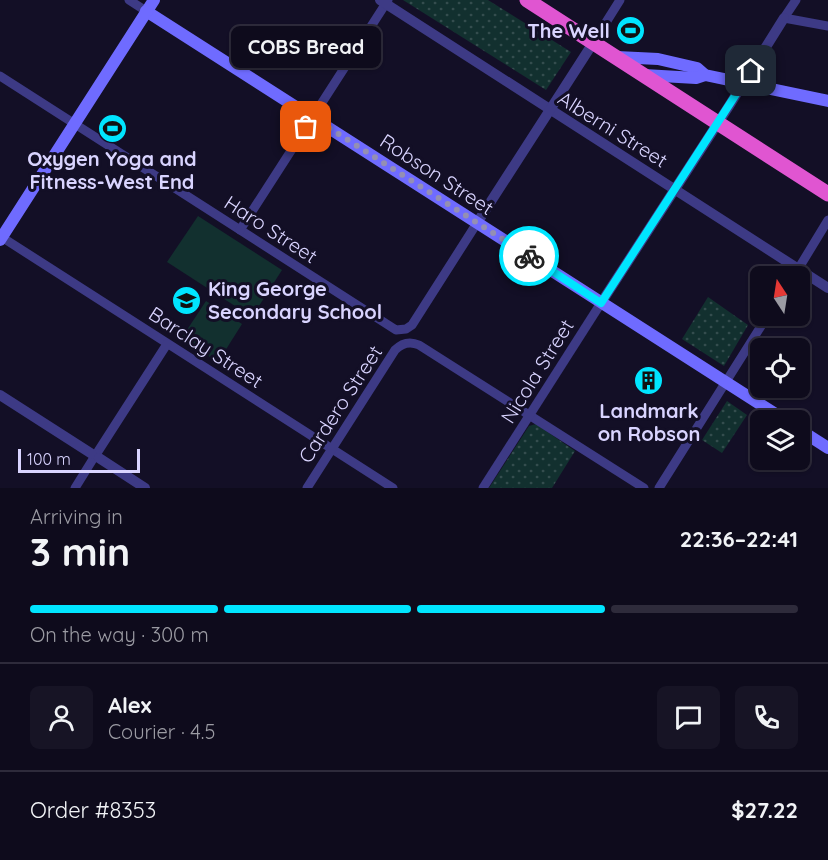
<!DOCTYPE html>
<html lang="en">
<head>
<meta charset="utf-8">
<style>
	:root { --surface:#0e0b1c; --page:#171425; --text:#f1f3f6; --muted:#9b9ba3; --line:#2e2b3b; --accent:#00e5ff }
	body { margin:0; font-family:Quicksand,sans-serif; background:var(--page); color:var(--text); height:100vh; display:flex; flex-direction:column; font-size:22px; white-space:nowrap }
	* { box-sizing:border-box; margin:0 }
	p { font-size:20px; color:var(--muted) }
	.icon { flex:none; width:33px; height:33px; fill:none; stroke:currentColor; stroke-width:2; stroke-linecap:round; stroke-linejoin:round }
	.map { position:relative; height:488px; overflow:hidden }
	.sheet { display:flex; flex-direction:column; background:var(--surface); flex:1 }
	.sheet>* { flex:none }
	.needle { width:39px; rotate:348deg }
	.controls { position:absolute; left:750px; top:266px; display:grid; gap:12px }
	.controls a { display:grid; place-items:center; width:60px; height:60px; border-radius:9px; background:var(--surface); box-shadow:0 2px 4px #0004,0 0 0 2px var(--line); font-size:30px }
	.scale { position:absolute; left:18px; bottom:15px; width:122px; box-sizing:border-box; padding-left:6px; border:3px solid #d9d4ff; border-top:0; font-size:16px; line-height:21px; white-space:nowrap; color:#d9d4ff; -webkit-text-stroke:4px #130f26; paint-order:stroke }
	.pin { position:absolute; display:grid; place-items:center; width:51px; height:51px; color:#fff; margin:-26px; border-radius:12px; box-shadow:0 3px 9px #0006 }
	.courier { position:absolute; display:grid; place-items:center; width:60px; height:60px; margin:-30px; border:4px solid #00e5ff; border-radius:50%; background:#fff; color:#222; box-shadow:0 2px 8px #0007 }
	.bubble { position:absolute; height:42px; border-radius:9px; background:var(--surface); box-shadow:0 2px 4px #0004,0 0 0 2px var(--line); font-size:20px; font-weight:700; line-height:42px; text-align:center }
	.headline em { font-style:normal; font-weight:700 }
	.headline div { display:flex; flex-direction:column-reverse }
	.headline { display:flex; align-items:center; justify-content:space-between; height:102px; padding:0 30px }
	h1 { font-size:39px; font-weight:700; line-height:45px }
	.bar { display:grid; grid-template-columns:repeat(4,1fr); gap:9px 6px; align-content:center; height:72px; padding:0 30px }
	.bar i { height:8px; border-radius:4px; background:var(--line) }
	.bar .selected { background:var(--accent) }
	.bar p { grid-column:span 4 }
	.line { display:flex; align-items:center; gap:15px; padding:0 30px; border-top:2px solid var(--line) }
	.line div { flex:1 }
	.round { display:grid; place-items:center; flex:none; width:63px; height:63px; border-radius:9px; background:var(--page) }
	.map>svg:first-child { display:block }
</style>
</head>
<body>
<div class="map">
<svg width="828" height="488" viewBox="0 0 828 488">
	<defs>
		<pattern id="green-dots" width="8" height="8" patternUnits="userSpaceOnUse" patternTransform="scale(1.5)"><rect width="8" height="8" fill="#12302f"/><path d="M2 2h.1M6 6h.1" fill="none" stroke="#344d4e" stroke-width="1.8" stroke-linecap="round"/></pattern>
	</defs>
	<rect width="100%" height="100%" fill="#130f26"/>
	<g fill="url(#green-dots)">
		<path d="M403 0H488L571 52 546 90Z"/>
		<path d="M708 297 748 325 724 366 682 339Z"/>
		<path d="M727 401 747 415 722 453 702 440Z"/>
		<path d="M536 424 575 451 552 488H489L529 426Z"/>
	</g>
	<g fill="#12302f">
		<path d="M198 216 282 270 252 317 167 262Z"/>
		<path d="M206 301 242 324 218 362 181 339Z"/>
	</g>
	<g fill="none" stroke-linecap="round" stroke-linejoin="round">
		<g stroke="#3d3a85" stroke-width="9">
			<path d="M129 0 146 11"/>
			<path d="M796 0 784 18 828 26"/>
			<path d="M593 43 620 0"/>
			<path d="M0 76 396 330 406 329 412 325 477 223"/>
			<path d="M240 230 388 0"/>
			<path d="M0 236 393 488"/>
			<path d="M794 276 828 220"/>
			<path d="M97 453 167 344"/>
			<path d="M75 488 93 459"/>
			<path d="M307 488 395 350C402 343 410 341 419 345L644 488"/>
			<path d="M483 488 601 303"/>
			<path d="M659 488 768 315"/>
		</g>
		<g stroke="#3d3a85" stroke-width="10">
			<path d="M380 0 828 288"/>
			<path d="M477 223 593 43"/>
			<path d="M601 303 729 106 784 18"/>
			<path d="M0 395 92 454"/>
			<path d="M99 458 145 488"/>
		</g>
		<g stroke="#6f6bff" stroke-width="12">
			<path d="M146 11 785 420"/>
			<path d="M617 57 658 59 697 68 705 75 828 101"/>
			<path d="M644 75 696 78 705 75"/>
			<path d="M0 240 154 0"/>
			<path d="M800 430 828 448"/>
		</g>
		<path stroke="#e055d1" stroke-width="15" d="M527 0 828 194"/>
	</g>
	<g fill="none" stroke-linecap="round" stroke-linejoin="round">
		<path stroke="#948fb3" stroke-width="6" stroke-dasharray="0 10.8" d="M306 127 312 117 529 256"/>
		<path stroke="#00e5ff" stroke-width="8" d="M529 256 601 303 751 71"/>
	</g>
	<defs>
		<symbol id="stadium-disc" viewBox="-11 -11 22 22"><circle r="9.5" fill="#00e5ff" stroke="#130f26"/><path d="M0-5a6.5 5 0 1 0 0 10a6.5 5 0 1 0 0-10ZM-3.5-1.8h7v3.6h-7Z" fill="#111"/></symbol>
		<symbol id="school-disc" viewBox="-11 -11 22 22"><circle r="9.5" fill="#00e5ff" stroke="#130f26"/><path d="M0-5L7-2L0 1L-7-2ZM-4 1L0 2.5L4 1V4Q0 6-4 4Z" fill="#111"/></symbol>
		<symbol id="building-disc" viewBox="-11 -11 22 22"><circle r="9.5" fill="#00e5ff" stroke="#130f26"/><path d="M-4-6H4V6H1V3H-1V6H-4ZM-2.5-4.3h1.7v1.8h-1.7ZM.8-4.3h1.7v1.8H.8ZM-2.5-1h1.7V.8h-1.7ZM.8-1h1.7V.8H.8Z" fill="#111"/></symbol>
	</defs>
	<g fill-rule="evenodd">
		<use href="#stadium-disc" x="614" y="14" width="33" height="33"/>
		<use href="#stadium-disc" x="96" y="112" width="33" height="33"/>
		<use href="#school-disc" x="170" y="284" width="33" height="33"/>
		<use href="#building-disc" x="632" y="364" width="33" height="33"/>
	</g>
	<g text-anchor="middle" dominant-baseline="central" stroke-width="6" stroke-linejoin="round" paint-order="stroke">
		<g font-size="20" font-weight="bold" fill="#d9d4ff" stroke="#130f26">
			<text x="610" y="30" text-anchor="end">The Well</text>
			<text x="112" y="158">Oxygen Yoga and<tspan x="112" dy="23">Fitness-West End</tspan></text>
			<text x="208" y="288" text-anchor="start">King George<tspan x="208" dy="23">Secondary School</tspan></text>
			<text x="649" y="410">Landmark<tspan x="649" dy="23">on Robson</tspan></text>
		</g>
		<g font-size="20" fill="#d9d4ff" stroke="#130f26">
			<text transform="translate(613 129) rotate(32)">Alberni Street</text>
			<text transform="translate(437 174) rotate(33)">Robson Street</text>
			<text transform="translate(271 229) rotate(33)">Haro Street</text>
			<text transform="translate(206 347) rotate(33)">Barclay Street</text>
			<text transform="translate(537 371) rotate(-58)">Nicola Street</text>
			<text transform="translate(340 404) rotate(-57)">Cardero Street</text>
		</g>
	</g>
</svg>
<div class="controls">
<a><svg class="needle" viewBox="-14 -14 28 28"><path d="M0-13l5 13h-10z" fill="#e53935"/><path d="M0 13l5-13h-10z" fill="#9b9ba3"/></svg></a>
<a><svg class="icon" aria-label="locate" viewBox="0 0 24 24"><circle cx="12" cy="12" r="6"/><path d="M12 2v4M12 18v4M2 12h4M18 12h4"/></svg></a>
<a><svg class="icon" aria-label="layers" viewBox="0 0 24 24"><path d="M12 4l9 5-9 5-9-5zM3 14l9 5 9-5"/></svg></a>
</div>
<div class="scale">100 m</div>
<div class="pin" style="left:306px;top:127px;background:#ea580c"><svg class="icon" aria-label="bag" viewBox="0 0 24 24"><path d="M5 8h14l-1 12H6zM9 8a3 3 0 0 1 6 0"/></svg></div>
<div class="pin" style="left:751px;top:71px;background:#1f2937"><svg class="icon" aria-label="home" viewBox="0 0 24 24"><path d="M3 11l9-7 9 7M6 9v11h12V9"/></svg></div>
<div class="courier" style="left:529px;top:256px"><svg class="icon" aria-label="bike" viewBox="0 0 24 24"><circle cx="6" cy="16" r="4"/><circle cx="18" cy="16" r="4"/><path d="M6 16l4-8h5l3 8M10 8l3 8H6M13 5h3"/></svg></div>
<div class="bubble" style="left:231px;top:26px;width:150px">COBS Bread</div>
</div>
<section class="sheet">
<div class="headline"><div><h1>3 min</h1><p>Arriving in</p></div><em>22:36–22:41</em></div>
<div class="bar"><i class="selected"></i><i class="selected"></i><i class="selected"></i><i></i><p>On the way · 300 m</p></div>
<div class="line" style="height:108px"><a class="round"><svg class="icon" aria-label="person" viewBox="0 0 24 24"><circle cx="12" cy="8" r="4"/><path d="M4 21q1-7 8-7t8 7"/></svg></a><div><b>Alex</b><p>Courier · 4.5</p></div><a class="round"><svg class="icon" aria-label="chat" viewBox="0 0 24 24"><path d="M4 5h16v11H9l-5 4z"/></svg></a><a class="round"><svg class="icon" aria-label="phone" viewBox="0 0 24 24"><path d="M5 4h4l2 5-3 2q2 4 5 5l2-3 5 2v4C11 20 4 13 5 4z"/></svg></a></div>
<div class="line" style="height:78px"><div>Order #8353</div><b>$27.22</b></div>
</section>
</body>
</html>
